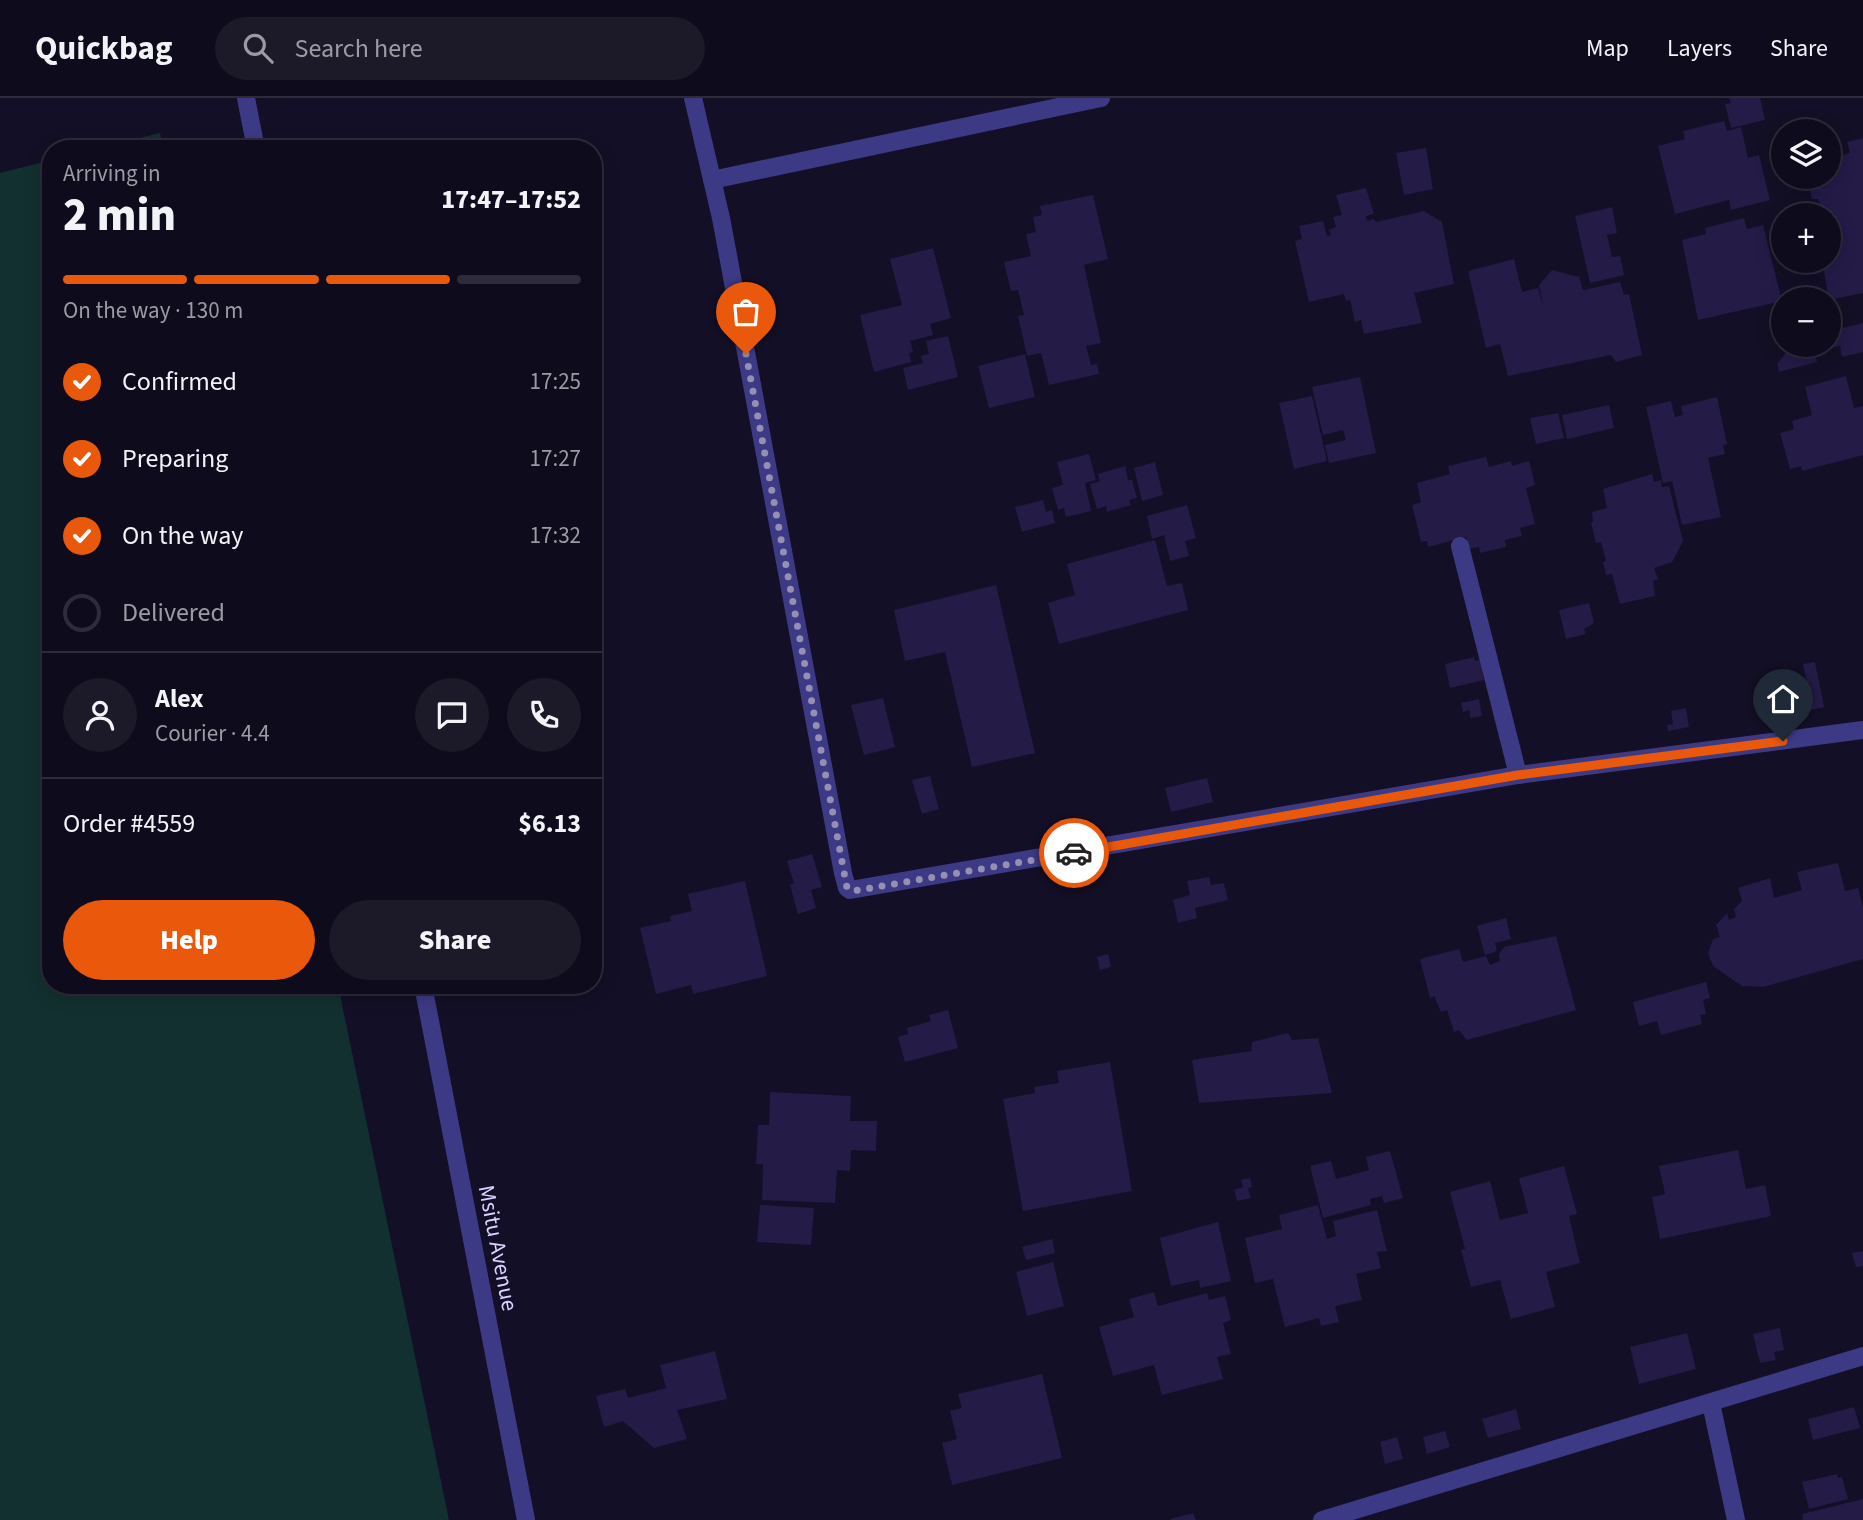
<!DOCTYPE html>
<html lang="en">
<head>
<meta charset="utf-8">
<style>
	:root { --surface:#0e0b1c; --page:#1c1929; --text:#f1f3f6; --muted:#9b9ba3; --line:#2e2b3b; --accent:#ea580c }
	body { margin:0; font-family:"Source Sans 3",sans-serif; background:var(--page); color:var(--text); height:100vh; display:flex; flex-direction:column; font-size:26px; white-space:nowrap }
	* { box-sizing:border-box; margin:0 }
	p { font-size:23px; color:var(--muted) }
	.icon { flex:none; width:38px; height:38px; fill:none; stroke:currentColor; stroke-width:2; stroke-linecap:round; stroke-linejoin:round }
	.map { position:relative; flex:1; overflow:hidden }
	.side { position:absolute; left:42px; top:42px; width:560px; height:854px; display:flex; flex-direction:column; background:var(--surface); border-radius:28px; box-shadow:0 4px 18px #0003,0 0 0 2px var(--line) }
	.side>* { flex:none }
	.tools { position:absolute; left:1771px; top:21px; display:grid; gap:14px }
	.tools a { display:grid; place-items:center; width:70px; height:70px; border-radius:50%; background:var(--surface); box-shadow:0 4px 18px #0003,0 0 0 2px var(--line); font-size:35px }
	.pin { position:absolute; display:grid; place-items:center; width:60px; height:60px; color:#fff; margin:-72px -30px; border-radius:50% 50% 50% 0; rotate:-45deg; box-shadow:0 0 7px #0007 }
	.pin .icon { rotate:45deg }
	.courier { position:absolute; display:grid; place-items:center; width:70px; height:70px; margin:-35px; border:5px solid #ea580c; border-radius:50%; background:#fff; color:#222; box-shadow:0 2px 9px #0007 }
	.head em { font-style:normal; font-weight:800 }
	.head div { display:flex; flex-direction:column-reverse }
	.head { display:flex; align-items:center; justify-content:space-between; height:119px; padding:0 21px }
	h1 { font-size:46px; font-weight:800; line-height:52px }
	.bar { display:grid; grid-template-columns:repeat(4,1fr); gap:10px 7px; align-content:center; height:84px; padding:0 21px }
	.bar i { height:9px; border-radius:5px; background:var(--line) }
	.bar .selected { background:var(--accent) }
	.bar p { grid-column:span 4 }
	.line { display:flex; align-items:center; gap:18px; padding:0 21px; border-top:2px solid var(--line) }
	.line div { flex:1 }
	.round { display:grid; place-items:center; flex:none; width:74px; height:74px; border-radius:37px; background:var(--page) }
	ol { padding:0 21px; list-style:none }
	li { display:flex; align-items:center; gap:21px; height:77px }
	li p { margin-inline-start:auto }
	li .icon { padding:7px; border-radius:50%; background:var(--accent); color:#fff; stroke-width:4 }
	li:last-child { color:var(--muted) }
	li i { width:38px; height:38px; border:4px solid var(--line); border-radius:50% }
	.primary-button { display:flex; gap:14px; margin-top:auto; padding:14px 21px }
	.primary-button a { flex:1; height:80px; border-radius:42px; background:var(--accent); color:#fff; font-size:28px; font-weight:800; line-height:80px; text-align:center }
	.primary-button a+a { background:var(--page); color:var(--text) }
	header { display:flex; align-items:center; gap:42px; box-sizing:border-box; height:98px; padding:0 35px; background:var(--surface); border-bottom:2px solid var(--line) }
	header strong { font-size:33px }
	nav { display:flex; gap:38px; margin-inline-start:auto; font-size:24px }
	.search { width:490px; height:63px; background:var(--page); display:flex; align-items:center; gap:18px; box-sizing:border-box; padding:0 24px; border-radius:38px; color:var(--muted); font-size:26px }
	.map>svg:first-child { display:block }
</style>
</head>
<body>
<header>
<strong>Quickbag</strong>
<div class="search"><svg class="icon" aria-label="search" viewBox="0 0 24 24"><circle cx="10" cy="10" r="6"/><path d="M15 15l6 6"/></svg>Search here</div>
<nav><a>Map</a><a>Layers</a><a>Share</a></nav>
</header>
<div class="map">
<svg width="1863" height="1422" viewBox="0 0 1863 1422">
	<rect width="100%" height="100%" fill="#130f26"/>
	<g fill="#12302f">
		<path d="M160 35 164 51H96Z"/>
		<path d="M51 62V887H338L449 1422H0V75Z"/>
	</g>
	<g fill="#241b47">
		<path d="M1729 0H1760L1765 22 1731 30 1725 6 1731 5Z"/>
		<path d="M1724 23 1727 33 1741 29 1748 60 1759 57 1770 102 1731 112 1729 102 1675 116 1658 48 1685 41 1683 33Z"/>
		<path d="M1863 40V195L1829 202 1822 163H1829V160L1834 158 1829 142V117H1814L1820 106 1818 101H1812L1807 79H1829V61L1850 55 1847 44Z"/>
		<path d="M1426 50 1433 91 1404 97 1396 55Z"/>
		<path d="M1366 90 1374 116 1366 118 1367 123 1374 121 1376 124 1424 113 1442 124 1454 186 1414 195 1422 225 1364 236 1361 222 1355 224 1350 202 1346 203 1344 196 1309 204 1295 143 1302 141 1299 128 1323 123 1327 138 1331 137 1329 132 1336 129 1333 119 1342 117 1336 97Z"/>
		<path d="M1093 97 1108 161 1084 167 1101 245 1086 248 1091 267 1097 266 1099 276 1049 287 1041 255 1027 258 1018 218 1024 217 1018 192 1011 193 1004 164 1031 158 1026 136 1036 134 1033 119 1042 117 1040 108Z"/>
		<path d="M1612 109 1617 135 1607 137 1612 159 1620 158 1624 177 1590 185 1575 118Z"/>
		<path d="M1744 120 1747 131 1763 127 1782 203 1698 222 1682 142 1706 136 1705 130Z"/>
		<path d="M933 150 951 220 930 226 933 237 910 243 913 254 909 255 911 264 874 274 860 217 902 207 890 161Z"/>
		<path d="M1514 161 1522 194 1538 190 1543 208 1539 187 1552 172 1579 179 1583 192 1620 184 1624 197 1629 196 1642 257 1616 264 1611 257 1508 278 1500 246 1486 250 1468 173Z"/>
		<path d="M1836 202 1842 230 1863 225V254L1842 259 1840 248 1819 252 1817 247H1829V204Z"/>
		<path d="M948 238 958 279 908 292 903 270 923 265 921 258 929 256 926 243Z"/>
		<path d="M1791 247H1812L1817 264 1779 274 1777 267Z"/>
		<path d="M1025 256 1035 299 989 310 978 268Z"/>
		<path d="M1846 278 1854 310 1863 308V357L1802 373 1801 368 1790 371 1780 335 1794 331 1792 323 1812 317 1805 289Z"/>
		<path d="M1360 279 1376 355 1329 365 1325 347 1346 342 1343 332 1323 337 1312 289Z"/>
		<path d="M1312 298 1327 363 1294 371 1279 305Z"/>
		<path d="M1717 299 1727 346 1723 347 1725 356 1708 360 1721 419 1682 427 1672 383 1663 385 1646 309 1671 303 1675 319 1683 317 1681 308Z"/>
		<path d="M1609 307 1614 330 1567 341 1562 317Z"/>
		<path d="M1558 315 1564 340 1536 346 1530 320Z"/>
		<path d="M1089 356 1096 382 1085 385 1091 413 1066 419 1064 410 1058 412 1052 390 1063 387 1057 364Z"/>
		<path d="M1486 359 1489 369 1511 363 1512 368 1529 363 1535 387 1526 390 1535 426 1520 430 1522 438 1505 442 1506 449 1480 455 1479 449 1469 451 1466 439 1428 449 1427 443 1421 444 1412 407 1421 404 1417 385 1450 376 1448 368Z"/>
		<path d="M1155 364 1163 397 1142 403 1134 370Z"/>
		<path d="M1125 368 1128 382H1132L1137 400 1129 402 1131 407 1107 414 1106 408 1097 411 1090 386 1100 383 1098 376Z"/>
		<path d="M1652 376 1654 384 1661 382 1662 389 1669 388 1683 443 1672 464 1654 470 1658 481 1653 483 1655 498 1620 506 1612 476 1606 477 1603 464 1606 463 1601 444 1596 445 1591 425 1593 424 1592 414 1607 410 1603 391Z"/>
		<path d="M1043 402 1046 414 1052 412 1055 425 1022 434 1015 409Z"/>
		<path d="M1187 407 1196 440 1185 443 1189 458 1170 463 1164 437 1152 441 1147 418Z"/>
		<path d="M1155 442 1167 488 1182 485 1188 512 1059 546 1048 505 1075 497 1067 466Z"/>
		<path d="M996 487 1035 655 972 669 945 554 905 563 894 512Z"/>
		<path d="M1589 505 1594 525 1584 531 1586 536 1566 541 1559 512Z"/>
		<path d="M1474 559 1475 563 1480 562 1484 582 1450 590 1445 566Z"/>
		<path d="M1815 564 1824 609 1806 613 1801 592 1808 591 1803 566Z"/>
		<path d="M1800 599 1805 615 1778 623 1775 612 1779 611 1777 605Z"/>
		<path d="M883 600 895 649 864 657 851 607Z"/>
		<path d="M1479 601 1482 618 1470 620 1469 612 1463 614 1461 605Z"/>
		<path d="M1686 610 1689 629 1668 633 1667 627 1673 626 1671 613Z"/>
		<path d="M930 678 939 711 922 716 912 682Z"/>
		<path d="M1207 680 1213 704 1171 714 1165 690Z"/>
		<path d="M812 756 822 789 811 792 816 810 798 816 790 787 794 785 787 763Z"/>
		<path d="M1838 765 1845 793 1858 790 1863 809V861L1763 889 1742 888 1713 868 1708 855 1713 841 1720 839 1716 827 1727 815 1729 822 1736 819 1734 811 1742 803 1738 790 1770 780 1774 800 1802 792 1797 774Z"/>
		<path d="M1209 779 1211 787 1224 785 1228 802 1195 810 1197 820 1178 825 1173 802 1190 797 1187 783Z"/>
		<path d="M745 783 767 878 693 896 691 887 656 896 640 830 671 823 670 818 692 813 688 796Z"/>
		<path d="M1506 820 1511 841 1495 845 1497 853 1485 857 1477 828Z"/>
		<path d="M1556 838 1576 912 1467 942 1459 932 1454 934 1447 912 1441 914 1434 898 1430 900 1420 861 1459 851 1463 864 1486 858 1490 867 1500 863 1499 856 1504 849Z"/>
		<path d="M1108 856 1111 869 1100 872 1097 859Z"/>
		<path d="M1706 884 1710 900 1703 902 1706 916 1700 917 1702 926 1661 937 1657 923 1639 928 1633 904Z"/>
		<path d="M948 912 958 950 905 964 898 939 908 936 907 930 931 923 929 917Z"/>
		<path d="M1288 935 1292 942 1318 940 1332 995 1199 1005 1192 962 1251 953 1252 944Z"/>
		<path d="M1110 964 1132 1093 1023 1113 1003 1001 1035 995 1034 989 1059 985 1057 973Z"/>
		<path d="M770 994 851 998 850 1023H877L876 1053 851 1052 850 1073 837 1072 835 1105 762 1102 763 1066H756L758 1027H769Z"/>
		<path d="M1738 1052 1746 1091 1765 1087 1771 1118 1660 1141 1652 1099 1665 1096 1659 1068Z"/>
		<path d="M1390 1053 1403 1100 1384 1105 1382 1098 1370 1101 1371 1107 1323 1120 1310 1068 1331 1063 1336 1081 1369 1072 1366 1059Z"/>
		<path d="M1564 1068 1577 1116 1569 1118 1580 1165 1546 1174 1555 1209 1511 1221 1500 1182 1471 1189 1461 1152 1465 1151 1450 1094 1490 1083 1500 1122 1528 1115 1519 1080Z"/>
		<path d="M1250 1080 1252 1089 1248 1090 1251 1100 1237 1103 1234 1092 1243 1089 1241 1082Z"/>
		<path d="M760 1107 814 1110 811 1147 757 1144Z"/>
		<path d="M1318 1107 1327 1141 1336 1138 1333 1123 1377 1112 1387 1153 1377 1154 1381 1170 1356 1176 1362 1202 1335 1208 1339 1224 1321 1228 1319 1220 1285 1229 1273 1181 1255 1185 1245 1140 1282 1131 1279 1117Z"/>
		<path d="M1218 1124 1231 1183 1200 1190 1199 1182 1171 1188 1160 1140Z"/>
		<path d="M1052 1141 1055 1155 1026 1162 1022 1149Z"/>
		<path d="M1863 1153V1168L1856 1169 1852 1155Z"/>
		<path d="M1053 1164 1064 1208 1027 1218 1016 1174Z"/>
		<path d="M1154 1194 1158 1208 1207 1195 1209 1202 1225 1198 1231 1222 1223 1225 1231 1256 1217 1259 1223 1281 1162 1297 1154 1267 1113 1278 1099 1229 1134 1219 1129 1201Z"/>
		<path d="M1780 1230 1784 1252 1774 1254 1776 1262 1760 1265 1753 1236Z"/>
		<path d="M1687 1235 1696 1271 1639 1286 1630 1249Z"/>
		<path d="M715 1253 727 1301 677 1312 687 1341 654 1350 623 1323 604 1329 596 1298 625 1291 628 1300 666 1290 660 1267Z"/>
		<path d="M1042 1276 1062 1360 952 1387 942 1345 957 1341 950 1313 962 1310 958 1296Z"/>
		<path d="M1854 1309 1860 1330 1813 1342 1808 1321Z"/>
		<path d="M1516 1311 1521 1331 1488 1340 1482 1321Z"/>
		<path d="M1445 1333 1450 1349 1427 1356 1423 1339Z"/>
		<path d="M1397 1339 1403 1361 1385 1366 1380 1344Z"/>
		<path d="M1837 1376 1838 1380 1842 1379 1848 1401 1809 1411 1802 1384Z"/>
		<path d="M1863 1401V1422H1803L1802 1416Z"/>
		<path d="M1193 1415 1196 1422H1170V1421Z"/>
	</g>
	<g fill="none" stroke-linecap="round" stroke-linejoin="round">
		<g stroke="#3d3a85" stroke-width="18">
			<path d="M246 0 256 51"/>
			<path d="M693 0 721 120 843 775 847 790 850 792 1518 677 1863 632"/>
			<path d="M712 82 1101 0"/>
			<path d="M1460 448 1518 677"/>
			<path d="M423 887 526 1422"/>
			<path d="M1711 1305 1736 1422"/>
			<path d="M1322 1422 1863 1258"/>
		</g>
	</g>
	<g fill="none" stroke-linecap="round" stroke-linejoin="round">
		<path stroke="#948fb3" stroke-width="7" stroke-dasharray="0 12.6" d="M746 256 847 790 853 793 1074 755"/>
		<path stroke="#ea580c" stroke-width="9" d="M1074 755 1518 677 1783 643"/>
	</g>
	<g text-anchor="middle" dominant-baseline="central" stroke-width="6" stroke-linejoin="round" paint-order="stroke">
		<g font-size="23" fill="#d9d4ff" stroke="#130f26">
			<text transform="translate(498 1150) rotate(79)">Msitu Avenue</text>
		</g>
	</g>
</svg>
<div class="tools">
<a><svg class="icon" aria-label="layers" viewBox="0 0 24 24"><path d="M12 4l9 5-9 5-9-5zM3 14l9 5 9-5"/></svg></a>
<a>+</a>
<a>−</a>
</div>
<div class="pin" style="left:746px;top:256px;background:#ea580c"><svg class="icon" aria-label="bag" viewBox="0 0 24 24"><path d="M5 8h14l-1 12H6zM9 8a3 3 0 0 1 6 0"/></svg></div>
<div class="pin" style="left:1783px;top:643px;background:#1f2937"><svg class="icon" aria-label="home" viewBox="0 0 24 24"><path d="M3 11l9-7 9 7M6 9v11h12V9"/></svg></div>
<div class="courier" style="left:1074px;top:755px"><svg class="icon" aria-label="car" viewBox="0 0 24 24"><path d="M5 17H2v-5l4-1 3-4h7l3 4 3 1v5h-3M9 17h6M6 11h13"/><circle cx="7" cy="17" r="2"/><circle cx="17" cy="17" r="2"/></svg></div>
<section class="side">
<div class="head"><div><h1>2 min</h1><p>Arriving in</p></div><em>17:47–17:52</em></div>
<div class="bar"><i class="selected"></i><i class="selected"></i><i class="selected"></i><i></i><p>On the way · 130 m</p></div>
<ol>
<li><svg class="icon" aria-label="check" viewBox="0 0 24 24"><path d="M5 12l5 5 9-10"/></svg>Confirmed<p>17:25</p></li>
<li><svg class="icon" aria-label="check" viewBox="0 0 24 24"><path d="M5 12l5 5 9-10"/></svg>Preparing<p>17:27</p></li>
<li><svg class="icon" aria-label="check" viewBox="0 0 24 24"><path d="M5 12l5 5 9-10"/></svg>On the way<p>17:32</p></li>
<li><i></i>Delivered</li>
</ol>
<div class="line" style="height:126px"><a class="round"><svg class="icon" aria-label="person" viewBox="0 0 24 24"><circle cx="12" cy="8" r="4"/><path d="M4 21q1-7 8-7t8 7"/></svg></a><div><b>Alex</b><p>Courier · 4.4</p></div><a class="round"><svg class="icon" aria-label="chat" viewBox="0 0 24 24"><path d="M4 5h16v11H9l-5 4z"/></svg></a><a class="round"><svg class="icon" aria-label="phone" viewBox="0 0 24 24"><path d="M5 4h4l2 5-3 2q2 4 5 5l2-3 5 2v4C11 20 4 13 5 4z"/></svg></a></div>
<div class="line" style="height:91px"><div>Order #4559</div><b>$6.13</b></div>
<div class="primary-button"><a>Help</a><a>Share</a></div>
</section>
</div>
</body>
</html>
